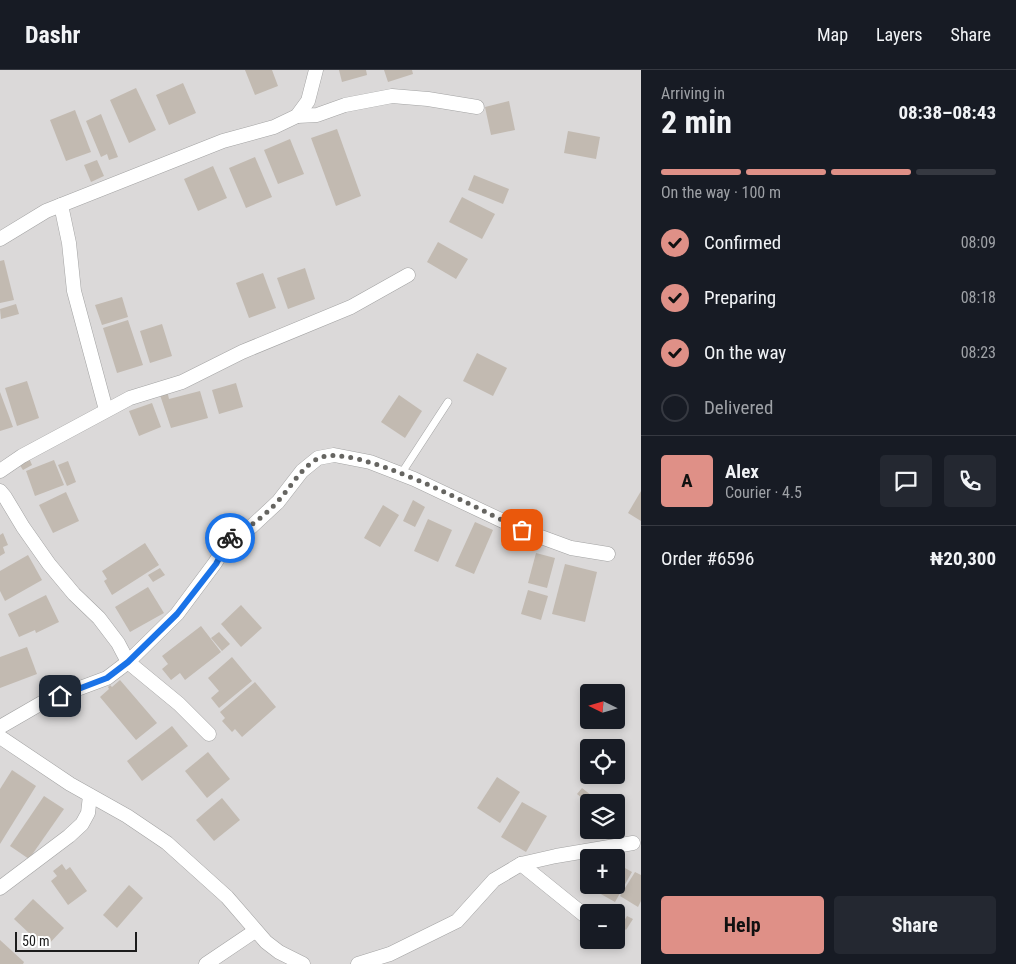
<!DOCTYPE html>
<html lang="en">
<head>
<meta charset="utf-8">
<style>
	:root { --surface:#171b24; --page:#242831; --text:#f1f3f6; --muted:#9ea1a6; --line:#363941; --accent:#df9087 }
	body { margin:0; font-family:"Roboto Condensed",sans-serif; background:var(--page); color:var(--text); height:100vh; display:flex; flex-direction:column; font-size:19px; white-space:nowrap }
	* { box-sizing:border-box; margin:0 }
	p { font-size:16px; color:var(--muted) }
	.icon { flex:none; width:28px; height:28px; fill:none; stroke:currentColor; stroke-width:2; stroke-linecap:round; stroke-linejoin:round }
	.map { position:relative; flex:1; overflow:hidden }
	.panel { display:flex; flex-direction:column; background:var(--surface); width:375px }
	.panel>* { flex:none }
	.needle { width:32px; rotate:275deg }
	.fabs { position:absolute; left:580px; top:614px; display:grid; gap:10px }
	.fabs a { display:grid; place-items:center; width:45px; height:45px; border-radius:5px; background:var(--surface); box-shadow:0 2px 8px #0003; font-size:25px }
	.scale { position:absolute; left:15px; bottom:12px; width:122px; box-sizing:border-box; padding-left:5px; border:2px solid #1c1c1c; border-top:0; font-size:14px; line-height:18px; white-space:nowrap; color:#1c1c1c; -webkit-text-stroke:4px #fff; paint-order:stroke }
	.pin { position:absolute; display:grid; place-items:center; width:42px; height:42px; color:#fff; margin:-21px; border-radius:10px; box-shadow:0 2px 8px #0006 }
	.courier { position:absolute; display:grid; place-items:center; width:50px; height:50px; margin:-25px; border:4px solid #1a73e8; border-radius:50%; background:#fff; color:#222; box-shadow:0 1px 6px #0007 }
	.headline em { font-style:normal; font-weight:700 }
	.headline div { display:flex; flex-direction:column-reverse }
	.headline { display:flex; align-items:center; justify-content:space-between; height:85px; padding:0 20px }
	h1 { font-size:32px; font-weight:700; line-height:38px }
	.bar { display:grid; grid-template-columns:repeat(4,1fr); gap:8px 5px; align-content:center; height:60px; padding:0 20px }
	.bar i { height:6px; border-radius:4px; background:var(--line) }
	.bar .active { background:var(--accent) }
	.bar p { grid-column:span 4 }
	.line { display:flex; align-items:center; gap:12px; padding:0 20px; border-top:1px solid var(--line) }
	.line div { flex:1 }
	.round { display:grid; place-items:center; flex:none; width:52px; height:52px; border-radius:5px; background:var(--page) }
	ol { padding:0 20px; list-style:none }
	li { display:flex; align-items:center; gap:15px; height:55px }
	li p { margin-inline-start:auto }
	li .icon { padding:5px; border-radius:50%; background:var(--accent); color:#111; stroke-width:4 }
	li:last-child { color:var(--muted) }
	li i { width:28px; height:28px; border:2px solid var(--line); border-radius:50% }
	.cta { display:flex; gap:10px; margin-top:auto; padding:10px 20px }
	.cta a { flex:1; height:58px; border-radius:5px; background:var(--accent); color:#111; font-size:20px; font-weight:700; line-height:58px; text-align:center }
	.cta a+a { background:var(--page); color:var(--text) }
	header { display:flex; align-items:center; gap:30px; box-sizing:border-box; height:70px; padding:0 25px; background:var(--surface); border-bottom:1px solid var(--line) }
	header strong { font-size:24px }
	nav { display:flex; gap:28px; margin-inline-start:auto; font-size:18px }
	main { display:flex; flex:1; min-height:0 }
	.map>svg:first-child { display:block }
</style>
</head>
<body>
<header>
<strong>Dashr</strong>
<nav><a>Map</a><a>Layers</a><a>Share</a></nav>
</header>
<main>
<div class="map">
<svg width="641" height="894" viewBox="0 0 641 894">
	<rect width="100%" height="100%" fill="#eeece2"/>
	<path fill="#dbd9d9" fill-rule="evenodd" d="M0 0H641V894H0ZM589 622H616V650H589ZM589 678H616V705H589ZM589 732H616V760H589ZM589 788H616V815H589ZM589 842H616V870H589Z"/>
	<g fill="#c2bab1">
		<path d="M245 0H272L278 16 255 25Z"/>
		<path d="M339 0H366L367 5 342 12Z"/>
		<path d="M384 0H412L413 4 388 12Z"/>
		<path d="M183 13 196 43 169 55 156 25Z"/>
		<path d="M136 18 156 60 129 73 110 30Z"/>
		<path d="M509 31 515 60 491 65 485 37Z"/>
		<path d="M75 40 91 82 66 91 50 50Z"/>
		<path d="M101 44 118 87 109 90 107 84 101 87 86 51Z"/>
		<path d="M337 59 361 126 336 136 311 68Z"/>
		<path d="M568 61 600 67 596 89 564 83Z"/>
		<path d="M290 69 304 104 278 114 264 80Z"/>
		<path d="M255 87 272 127 246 138 229 98Z"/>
		<path d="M97 90 104 106 91 112 84 95Z"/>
		<path d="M213 96 227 128 198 141 184 109Z"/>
		<path d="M474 105 509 119 503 134 468 120Z"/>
		<path d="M462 127 495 144 482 169 449 152Z"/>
		<path d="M438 172 468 189 456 209 427 192Z"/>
		<path d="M4 190 14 230 0 233V191Z"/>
		<path d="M305 198 315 229 288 239 277 208Z"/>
		<path d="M263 203 276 238 249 248 236 213Z"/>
		<path d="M122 227 128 247 102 255 95 235Z"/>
		<path d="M16 234 19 244 1 249 0 239Z"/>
		<path d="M128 250 143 295 117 303 103 258Z"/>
		<path d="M162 254 172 286 150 293 140 261Z"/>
		<path d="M477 283 507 298 493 326 463 311Z"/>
		<path d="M27 311 39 348 17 356 5 318Z"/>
		<path d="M236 313 243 337 219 344 212 320Z"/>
		<path d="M167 320 169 329 200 321 208 348 171 358 159 322Z"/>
		<path d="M0 322 13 357 0 361Z"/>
		<path d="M399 325 422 341 405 368 381 352Z"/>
		<path d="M152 333 161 357 139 366 129 341Z"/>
		<path d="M29 388 32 395 23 400 19 394Z"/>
		<path d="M54 390 64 415 35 426 26 401Z"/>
		<path d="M68 391 76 412 67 416 58 395Z"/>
		<path d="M641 421V451L628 443Z"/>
		<path d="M66 422 79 451 53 463 39 435Z"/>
		<path d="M413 430 425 437 415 457 403 451Z"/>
		<path d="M383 435 399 445 380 477 364 468Z"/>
		<path d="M428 449 452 460 438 492 414 481Z"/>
		<path d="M475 452 493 460 474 504 455 496Z"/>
		<path d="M3 463 8 475 3 477 5 483 0 486V465Z"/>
		<path d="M145 473 159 495 112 525 104 511 107 509 102 501Z"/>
		<path d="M536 483 555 488 547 518 528 513Z"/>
		<path d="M28 485 42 510 5 531 0 521V501Z"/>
		<path d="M565 494 597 502 585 552 552 544Z"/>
		<path d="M160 498 165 505 153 512 148 505Z"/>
		<path d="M148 517 164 543 130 562 115 537Z"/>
		<path d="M528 520 548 526 541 550 521 544Z"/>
		<path d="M46 525 59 552 36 563 35 560 19 567 8 544Z"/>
		<path d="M241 535 262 558 241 577 221 554Z"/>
		<path d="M201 556 221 582 185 610 180 603 171 610 162 599 168 594 162 586Z"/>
		<path d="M219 562 230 574 222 581 211 568Z"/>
		<path d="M27 577 37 604 0 618V587Z"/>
		<path d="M232 587 252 611 219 638 211 628 219 621 208 608Z"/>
		<path d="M120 610 157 653 136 670 100 627 109 619 108 617 110 615 112 617Z"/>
		<path d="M255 612 276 637 242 667 235 659 232 662 222 651 225 648 220 642Z"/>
		<path d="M172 656 188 676 142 711 127 691Z"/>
		<path d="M208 682 230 709 207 728 185 701Z"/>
		<path d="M12 700 36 716 0 774V719Z"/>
		<path d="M497 707 520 722 500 753 477 738Z"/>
		<path d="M582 718 600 732H589V734L577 724Z"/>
		<path d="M44 726 64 739 29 789 10 776Z"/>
		<path d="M222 728 240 750 214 771 196 750Z"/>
		<path d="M522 732 547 746 526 782 501 767Z"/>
		<path d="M616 793 632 802 615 832 592 819 594 815H616Z"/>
		<path d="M62 794 66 800 70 797 87 821 68 835 51 811 57 806 53 801Z"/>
		<path d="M635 802 641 805V831L638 837 620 826Z"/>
		<path d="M129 815 143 828 117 858 103 845Z"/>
		<path d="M33 829 64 858 45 878 14 849Z"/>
		<path d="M627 846 633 849 626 860 621 856Z"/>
		<path d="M0 870 24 892 23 894H0Z"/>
	</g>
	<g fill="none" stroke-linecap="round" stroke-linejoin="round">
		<defs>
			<path id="service" d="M401 404 448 332"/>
			<g id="minor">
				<path d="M297 46 317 45 345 35 392 26 428 29 477 37"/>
				<path d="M61 135 69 173 74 221 106 340"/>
				<path d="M0 169 46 141 223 71 274 57 297 46 308 31 316 0"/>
				<path d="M0 401 22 386 130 328 182 312 242 282 351 237 408 205"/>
				<path d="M0 421 5 427 23 457 49 494 74 524 99 548 118 573 128 592 179 634 209 664"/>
				<path d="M0 657 45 631 107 608 128 592 177 544 215 493 230 469 251 457 278 432 302 401 318 388 334 385 370 392 414 409 522 460 571 478 608 484"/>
				<path d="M0 667 70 714 127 746 167 773 227 827 266 872 279 882 303 894"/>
				<path d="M521 794 556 786 633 773"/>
				<path d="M0 818 69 766 82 754 88 743 90 726"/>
				<path d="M206 894 255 861"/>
				<path d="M358 894 390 884 457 851 494 810 521 794 589 849"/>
			</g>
		</defs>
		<use href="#service" stroke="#a3a3a3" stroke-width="8"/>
		<use href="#minor" stroke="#a3a3a3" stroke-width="15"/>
		<use href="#service" stroke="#fff" stroke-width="7"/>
		<use href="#minor" stroke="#fff" stroke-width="14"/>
	</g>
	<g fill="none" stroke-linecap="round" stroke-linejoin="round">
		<path stroke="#666561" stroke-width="5" stroke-dasharray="0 9" d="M230 468C248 458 264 447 278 431 291 417 300 399 317 389 351 369 486 443 522 460"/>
		<path stroke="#1a73e8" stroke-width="6" d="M60 626 107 608 128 592 177 544 216 494 230 468"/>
	</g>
</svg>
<div class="fabs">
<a><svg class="needle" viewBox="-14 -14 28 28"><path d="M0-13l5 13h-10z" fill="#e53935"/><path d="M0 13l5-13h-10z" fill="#9ea1a6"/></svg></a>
<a><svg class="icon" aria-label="locate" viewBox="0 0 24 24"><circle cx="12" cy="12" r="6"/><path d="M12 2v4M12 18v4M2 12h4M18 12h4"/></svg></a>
<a><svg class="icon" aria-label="layers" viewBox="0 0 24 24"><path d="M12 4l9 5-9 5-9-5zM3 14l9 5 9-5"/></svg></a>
<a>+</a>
<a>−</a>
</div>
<div class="scale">50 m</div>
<div class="pin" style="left:522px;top:460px;background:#ea580c"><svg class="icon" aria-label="bag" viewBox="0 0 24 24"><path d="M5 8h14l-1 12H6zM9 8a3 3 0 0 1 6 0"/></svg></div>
<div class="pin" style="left:60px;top:626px;background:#1f2937"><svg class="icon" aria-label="home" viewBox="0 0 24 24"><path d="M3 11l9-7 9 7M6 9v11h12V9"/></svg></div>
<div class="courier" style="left:230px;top:468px"><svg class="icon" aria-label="bike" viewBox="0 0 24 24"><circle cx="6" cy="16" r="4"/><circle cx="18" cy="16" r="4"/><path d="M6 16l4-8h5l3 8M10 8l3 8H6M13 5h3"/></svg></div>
</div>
<section class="panel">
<div class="headline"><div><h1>2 min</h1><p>Arriving in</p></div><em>08:38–08:43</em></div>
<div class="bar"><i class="active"></i><i class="active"></i><i class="active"></i><i></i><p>On the way · 100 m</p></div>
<ol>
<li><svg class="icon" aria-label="check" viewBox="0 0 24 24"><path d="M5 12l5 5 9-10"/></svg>Confirmed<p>08:09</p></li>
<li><svg class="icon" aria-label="check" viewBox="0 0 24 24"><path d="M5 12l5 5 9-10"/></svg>Preparing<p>08:18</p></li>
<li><svg class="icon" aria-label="check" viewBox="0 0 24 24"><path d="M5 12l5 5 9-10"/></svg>On the way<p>08:23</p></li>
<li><i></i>Delivered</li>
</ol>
<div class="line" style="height:90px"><b class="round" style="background:var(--accent);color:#111">A</b><div><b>Alex</b><p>Courier · 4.5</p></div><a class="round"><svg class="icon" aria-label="chat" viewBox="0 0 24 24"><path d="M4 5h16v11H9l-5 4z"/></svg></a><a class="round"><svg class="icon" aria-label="phone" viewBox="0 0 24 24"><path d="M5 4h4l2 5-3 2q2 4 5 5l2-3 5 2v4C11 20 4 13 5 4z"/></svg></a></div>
<div class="line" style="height:65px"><div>Order #6596</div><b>₦20,300</b></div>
<div class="cta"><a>Help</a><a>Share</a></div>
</section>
</main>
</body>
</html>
